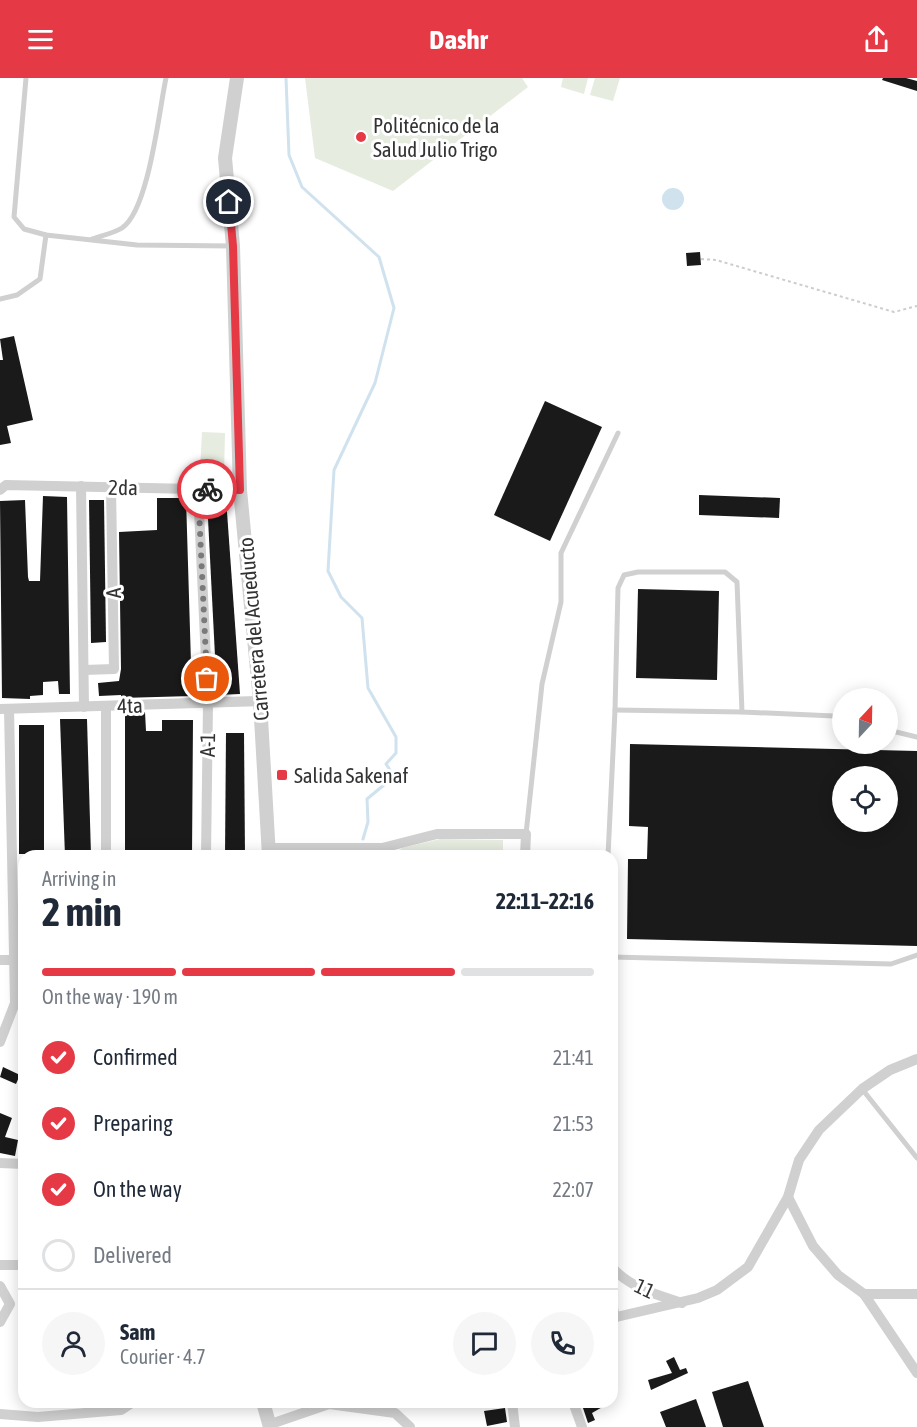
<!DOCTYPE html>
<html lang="en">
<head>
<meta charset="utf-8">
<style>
	:root { --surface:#fff; --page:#f6f6f7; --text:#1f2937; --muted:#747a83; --line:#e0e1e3; --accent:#e63946 }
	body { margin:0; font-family:"Asap Condensed",sans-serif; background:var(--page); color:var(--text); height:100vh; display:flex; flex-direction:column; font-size:22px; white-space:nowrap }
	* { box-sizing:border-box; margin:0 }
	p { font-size:20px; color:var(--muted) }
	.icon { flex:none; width:33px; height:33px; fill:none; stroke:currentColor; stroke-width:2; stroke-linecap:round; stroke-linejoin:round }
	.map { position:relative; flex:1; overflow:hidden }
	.sheet { position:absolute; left:18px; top:772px; width:600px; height:558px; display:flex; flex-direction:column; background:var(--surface); border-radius:18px; box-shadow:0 3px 15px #0003 }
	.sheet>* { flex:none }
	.needle { width:39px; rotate:22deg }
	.controls { position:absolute; left:832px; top:610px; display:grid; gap:12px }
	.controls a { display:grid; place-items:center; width:66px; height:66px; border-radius:50%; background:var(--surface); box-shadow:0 3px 15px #0003; font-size:30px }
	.pin { position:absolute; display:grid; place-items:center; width:51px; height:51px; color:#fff; margin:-26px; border:3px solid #fff; border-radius:50%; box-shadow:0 2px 6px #0007 }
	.courier { position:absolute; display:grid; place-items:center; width:60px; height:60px; margin:-30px; border:4px solid #e63946; border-radius:50%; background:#fff; color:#222; box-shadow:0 2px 8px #0007 }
	.headline em { font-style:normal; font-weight:700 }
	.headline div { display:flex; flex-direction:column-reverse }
	.headline { display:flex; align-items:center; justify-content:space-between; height:102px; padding:0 24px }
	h1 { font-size:39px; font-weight:700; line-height:45px }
	.bar { display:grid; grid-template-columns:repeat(4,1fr); gap:9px 6px; align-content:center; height:72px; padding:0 24px }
	.bar i { height:8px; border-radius:4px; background:var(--line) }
	.bar .on { background:var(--accent) }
	.bar p { grid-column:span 4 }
	.line { display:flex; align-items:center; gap:15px; padding:0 24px; border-top:2px solid var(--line) }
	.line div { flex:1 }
	.round { display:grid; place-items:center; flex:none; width:63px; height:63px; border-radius:32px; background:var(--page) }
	ol { padding:0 24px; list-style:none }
	li { display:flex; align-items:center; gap:18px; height:66px }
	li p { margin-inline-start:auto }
	li .icon { padding:6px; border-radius:50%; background:var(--accent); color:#fff; stroke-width:4 }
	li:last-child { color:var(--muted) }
	li i { width:33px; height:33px; border:3px solid var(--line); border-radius:50% }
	header { display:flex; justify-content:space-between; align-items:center; height:78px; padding:0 24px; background:var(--accent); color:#fff; font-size:27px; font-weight:700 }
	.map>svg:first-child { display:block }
</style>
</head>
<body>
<header><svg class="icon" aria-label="menu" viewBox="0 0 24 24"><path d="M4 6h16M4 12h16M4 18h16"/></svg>Dashr<svg class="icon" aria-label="share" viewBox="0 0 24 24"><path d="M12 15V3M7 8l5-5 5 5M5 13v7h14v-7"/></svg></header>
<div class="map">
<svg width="917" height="1349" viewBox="0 0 917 1349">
	<rect width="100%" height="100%" fill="#fff"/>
	<g fill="#e6ecdf">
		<path d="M305 0H522L528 9 393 113 315 80Z"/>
		<path d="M563 0H588L584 16 561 9Z"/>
		<path d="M595 0H620L613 23 590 17Z"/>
		<path d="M202 354 225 355 224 394 200 393Z"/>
		<path d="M440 761 503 762V778L400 777 399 774 402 770Z"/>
	</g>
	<circle fill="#cfe2ee" cx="673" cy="121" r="11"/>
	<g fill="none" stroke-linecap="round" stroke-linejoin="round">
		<path stroke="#cfe2ee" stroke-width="3" d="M286 0 289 77 302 109 379 179 394 230 375 305 334 392 328 493 341 519 362 540 368 610 396 659V675L386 686 390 692V702L367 721 368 744 363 761"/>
	</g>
	<g fill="#1a1a1a" fill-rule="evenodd">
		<path d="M883 0H906L917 3V13L882 2Z"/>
		<path d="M700 174 701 187 687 188 686 175Z"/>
		<path d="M14 258 33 342 7 348 11 365 0 367V282H3L0 261Z"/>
		<path d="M545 323 602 349 550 463 494 437Z"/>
		<path d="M699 417 780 420 779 440 699 437Z"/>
		<path d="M43 418 67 419 70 616H59L58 603 43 604V617L30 618V621L2 620 0 423 25 422 28 499 29 503H40Z"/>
		<path d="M157 420H186L192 618 121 620V617L99 618 98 605 119 603 121 591 119 454 157 452Z"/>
		<path d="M226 420 240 616 217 617 207 421Z"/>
		<path d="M89 422H104L106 564 91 565Z"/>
		<path d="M638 511 719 513 717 602 636 600Z"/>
		<path d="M145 634 146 653H162V642H193L192 778H125V635Z"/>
		<path d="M60 641H87L91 777 65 778Z"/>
		<rect x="19" y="647" width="25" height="129"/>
		<path d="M226 655H244L245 778H225Z"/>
		<path d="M630 666 917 673V868L627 861 628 781H647L648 749 629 748ZM843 699H888V744H843Z"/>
		<path d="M3 989 20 997 16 1006 0 999Z"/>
		<path d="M0 1035 12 1040 5 1059 18 1062 15 1078 0 1075Z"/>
		<path d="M674 1279 680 1292 686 1290 688 1295 651 1312 648 1302 672 1295 666 1283Z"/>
		<path d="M748 1303 764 1349H723L712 1314Z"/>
		<path d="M696 1321 706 1349H666L660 1334Z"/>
		<path d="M581 1324H611L592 1335 595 1342 588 1345Z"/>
		<path d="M505 1330 507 1344 487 1348 484 1333Z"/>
	</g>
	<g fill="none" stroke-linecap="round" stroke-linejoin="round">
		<path stroke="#cdcdcd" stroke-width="2" stroke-dasharray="3 3" stroke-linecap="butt" d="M701 181 716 182 894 234 917 228"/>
		<g stroke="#d0d0d0" stroke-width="5">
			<path d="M26 0 14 139 24 151 46 157 137 167 232 168"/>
			<path d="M92 161C101 158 114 155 122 150 149 132 159 32 166 0"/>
			<path d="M0 221 17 217 40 201 46 157"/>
			<path d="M615 632 742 634"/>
			<path d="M888 652 917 659"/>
			<path d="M526 756 542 606 561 524V475L618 355"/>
			<path d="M608 778 615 632 618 510 624 497 638 494H725L737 504 742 634 834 638 843 640"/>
			<path d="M612 879 891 886 917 877"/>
			<path d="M862 1011 917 1080"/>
		</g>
		<g stroke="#d0d0d0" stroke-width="10">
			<path d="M81 408 84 629"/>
			<path d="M198 411 208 625 206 778"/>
			<path d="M0 412 6 407 240 412"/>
			<path d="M84 592 114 591 111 409"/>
			<path d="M106 628V778"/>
			<path d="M0 631 260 623"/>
			<path d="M269 770H382L437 756H526L525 778"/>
			<path d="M0 882H13"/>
			<path d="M0 964 15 925 9 631"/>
			<path d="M0 1085 24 1086"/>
			<path d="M788 1119 813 1168 838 1197 864 1216 917 1295"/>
			<path d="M0 1187H24"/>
			<path d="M612 1189C628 1209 658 1217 682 1225"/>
			<path d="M0 1208 10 1226 0 1244"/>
			<path d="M864 1216H917"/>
			<path d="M612 1225 615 1240"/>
			<path d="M612 1240 698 1220 717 1212 748 1189 788 1119 799 1082 819 1052 862 1011 890 992 917 981"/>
			<path d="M512 1324 515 1349"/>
			<path d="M573 1324 582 1349"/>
			<path d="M0 1336 38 1339 121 1332 133 1324"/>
			<path d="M268 1347 329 1326 395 1335 410 1349"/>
		</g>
		<g stroke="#d0d0d0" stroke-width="14">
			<path d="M237 0 225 80 233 168 240 412 260 623 269 778"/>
			<path d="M263 1324 270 1349"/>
		</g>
	</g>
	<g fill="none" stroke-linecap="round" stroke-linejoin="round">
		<path stroke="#7a7a7a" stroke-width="6" stroke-dasharray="0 10.8" d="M207 411H198L207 601"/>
		<path stroke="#e63946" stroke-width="8" d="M207 411 240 412 233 168 229 124"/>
	</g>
	<g fill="#e63946" stroke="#fff" stroke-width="2">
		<circle cx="361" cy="59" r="6"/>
		<rect x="276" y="691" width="12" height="12" rx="3"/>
	</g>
	<g text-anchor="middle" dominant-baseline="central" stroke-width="6" stroke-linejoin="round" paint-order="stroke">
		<g font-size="21" fill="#333" stroke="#fff" text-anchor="start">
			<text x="373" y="47">Politécnico de la<tspan x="373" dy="24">Salud Julio Trigo</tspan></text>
			<text x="294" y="697">Salida Sakenaf</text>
		</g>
		<g font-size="21" fill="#333" stroke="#fff">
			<text transform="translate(123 409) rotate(1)">2da</text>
			<text transform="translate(113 515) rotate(-91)">A</text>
			<text transform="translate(253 551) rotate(-95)">Carretera del Acueducto</text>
			<text transform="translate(130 627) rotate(-2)">4ta</text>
			<text transform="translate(207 667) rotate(-89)">A-1</text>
			<text transform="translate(645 1210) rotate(25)">11</text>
		</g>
	</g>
</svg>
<div class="controls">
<a><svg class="needle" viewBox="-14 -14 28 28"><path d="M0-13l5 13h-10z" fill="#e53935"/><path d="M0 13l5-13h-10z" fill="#747a83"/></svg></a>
<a><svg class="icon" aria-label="locate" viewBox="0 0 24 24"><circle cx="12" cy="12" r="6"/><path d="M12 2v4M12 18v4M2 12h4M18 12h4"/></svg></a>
</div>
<div class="pin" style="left:207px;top:601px;background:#ea580c"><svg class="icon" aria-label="bag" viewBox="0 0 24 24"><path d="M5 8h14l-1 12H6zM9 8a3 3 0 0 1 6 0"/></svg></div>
<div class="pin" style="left:229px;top:124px;background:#1f2937"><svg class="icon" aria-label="home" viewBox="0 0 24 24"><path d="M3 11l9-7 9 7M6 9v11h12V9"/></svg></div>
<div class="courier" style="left:207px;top:411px"><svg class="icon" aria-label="bike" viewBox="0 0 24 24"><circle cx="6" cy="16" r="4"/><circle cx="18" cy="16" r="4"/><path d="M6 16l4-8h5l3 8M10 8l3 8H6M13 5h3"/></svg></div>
<section class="sheet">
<div class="headline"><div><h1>2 min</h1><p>Arriving in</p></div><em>22:11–22:16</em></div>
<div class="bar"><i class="on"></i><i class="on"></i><i class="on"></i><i></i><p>On the way · 190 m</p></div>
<ol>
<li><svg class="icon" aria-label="check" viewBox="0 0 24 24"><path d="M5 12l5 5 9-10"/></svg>Confirmed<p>21:41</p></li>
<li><svg class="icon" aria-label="check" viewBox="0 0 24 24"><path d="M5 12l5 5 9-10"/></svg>Preparing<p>21:53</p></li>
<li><svg class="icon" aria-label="check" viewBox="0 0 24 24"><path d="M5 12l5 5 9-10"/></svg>On the way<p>22:07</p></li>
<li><i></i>Delivered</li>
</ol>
<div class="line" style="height:108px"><a class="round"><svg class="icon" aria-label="person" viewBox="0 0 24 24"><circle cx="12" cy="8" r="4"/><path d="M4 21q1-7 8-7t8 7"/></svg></a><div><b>Sam</b><p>Courier · 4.7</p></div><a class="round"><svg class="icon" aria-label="chat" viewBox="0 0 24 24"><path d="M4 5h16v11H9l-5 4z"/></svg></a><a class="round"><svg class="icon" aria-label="phone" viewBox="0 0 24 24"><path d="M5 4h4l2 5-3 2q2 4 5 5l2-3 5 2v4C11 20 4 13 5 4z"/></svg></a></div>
</section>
</div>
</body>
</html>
